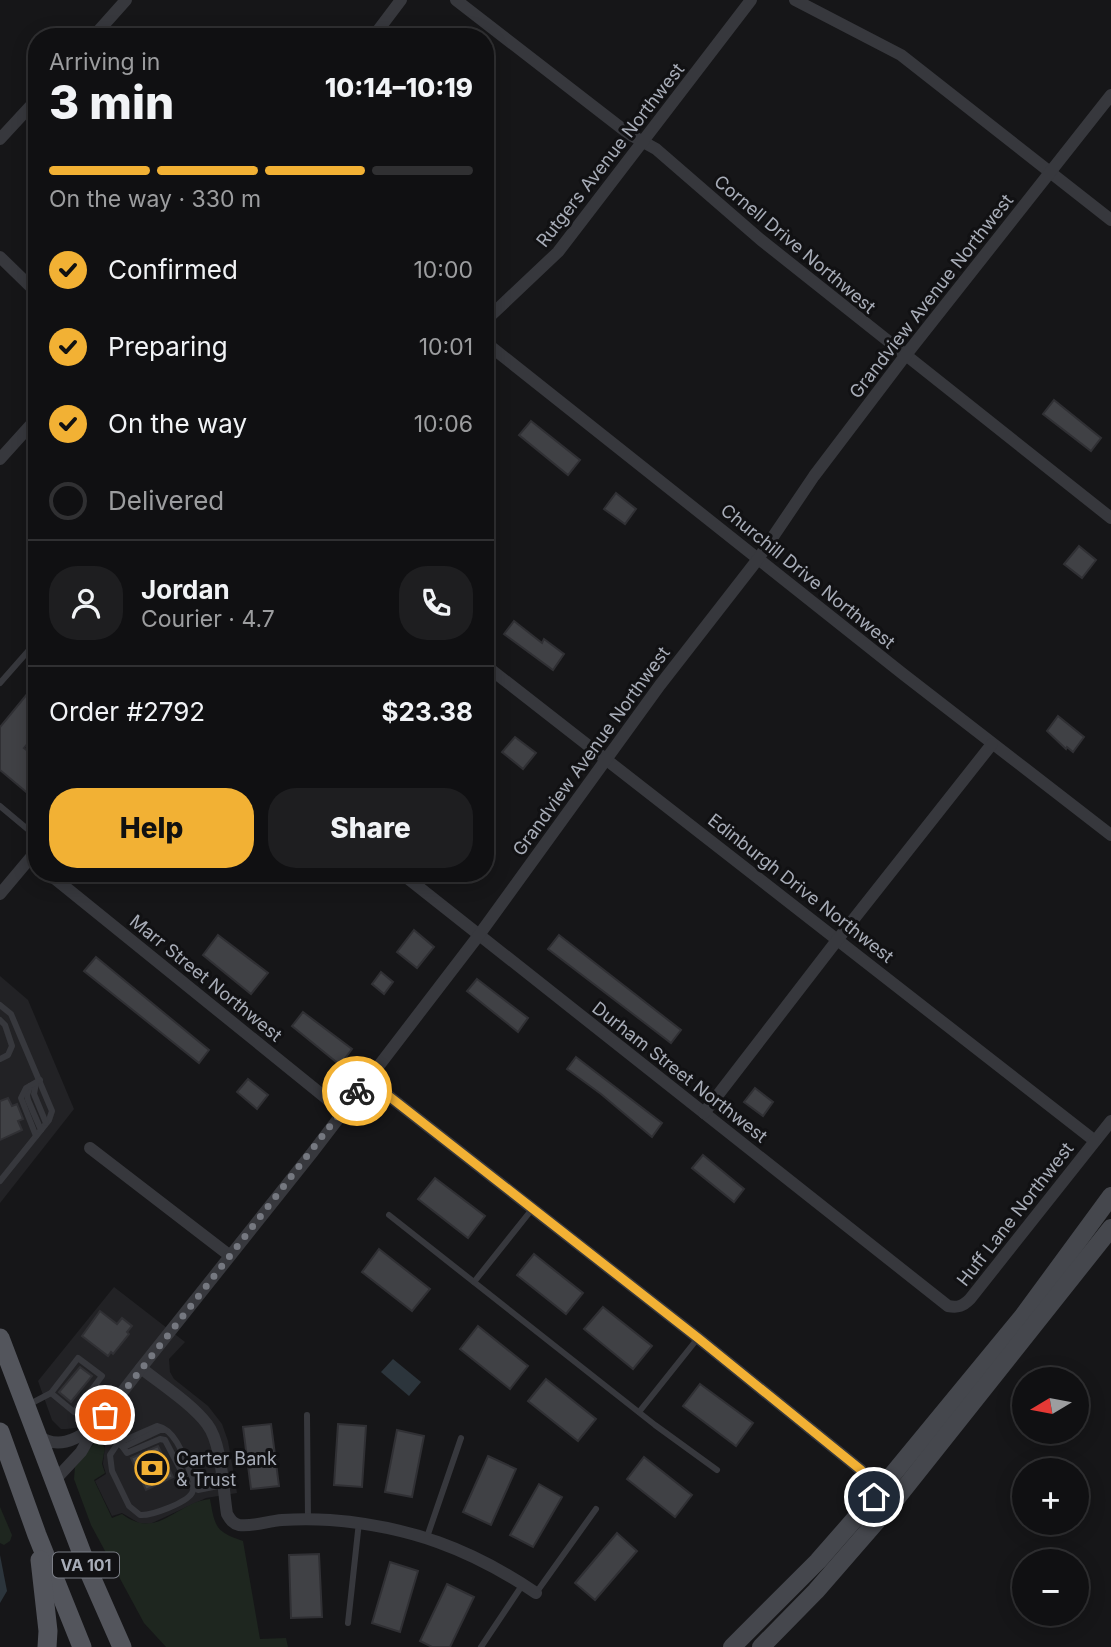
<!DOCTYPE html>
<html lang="en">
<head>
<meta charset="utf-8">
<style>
	:root { --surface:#101012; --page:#1e1e20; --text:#f1f3f6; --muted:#9c9d9f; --line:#303032; --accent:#f2b134 }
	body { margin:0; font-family:Inter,sans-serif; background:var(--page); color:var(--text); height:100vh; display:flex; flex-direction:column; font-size:26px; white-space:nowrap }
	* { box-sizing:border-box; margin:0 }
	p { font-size:23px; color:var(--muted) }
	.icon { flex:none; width:38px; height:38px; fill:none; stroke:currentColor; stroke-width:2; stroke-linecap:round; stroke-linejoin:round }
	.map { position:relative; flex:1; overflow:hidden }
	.sheet { position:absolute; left:28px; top:28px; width:466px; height:854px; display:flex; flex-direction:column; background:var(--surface); border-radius:28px; box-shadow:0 4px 18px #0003,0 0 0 2px var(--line) }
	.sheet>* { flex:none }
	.needle { width:46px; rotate:260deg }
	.tools { position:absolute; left:1012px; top:1367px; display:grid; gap:14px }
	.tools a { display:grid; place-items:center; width:77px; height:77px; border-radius:50%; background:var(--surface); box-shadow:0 4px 18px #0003,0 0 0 2px var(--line); font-size:35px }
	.pin { position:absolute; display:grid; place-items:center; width:60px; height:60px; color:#fff; margin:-30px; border:4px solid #fff; border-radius:50%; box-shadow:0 2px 7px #0007 }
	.courier { position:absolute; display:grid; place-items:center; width:70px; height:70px; margin:-35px; border:5px solid #f2b134; border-radius:50%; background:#fff; color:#222; box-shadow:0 2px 9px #0007 }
	.head em { font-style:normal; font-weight:800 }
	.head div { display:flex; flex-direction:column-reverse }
	.head { display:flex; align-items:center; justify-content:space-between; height:119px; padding:0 21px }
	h1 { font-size:46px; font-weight:800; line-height:52px }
	.bar { display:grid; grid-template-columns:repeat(4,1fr); gap:10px 7px; align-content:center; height:84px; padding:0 21px }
	.bar i { height:9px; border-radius:5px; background:var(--line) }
	.bar .on { background:var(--accent) }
	.bar p { grid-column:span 4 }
	.line { display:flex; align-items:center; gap:18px; padding:0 21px; border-top:2px solid var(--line) }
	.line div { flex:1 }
	.round { display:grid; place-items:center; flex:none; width:74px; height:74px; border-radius:28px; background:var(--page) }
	ol { padding:0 21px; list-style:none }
	li { display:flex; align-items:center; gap:21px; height:77px }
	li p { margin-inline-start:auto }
	li .icon { padding:7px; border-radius:50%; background:var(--accent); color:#111; stroke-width:4 }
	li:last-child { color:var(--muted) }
	li i { width:38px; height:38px; border:4px solid var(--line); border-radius:50% }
	.action { display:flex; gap:14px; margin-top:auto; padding:14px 21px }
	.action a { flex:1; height:80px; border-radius:28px; background:var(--accent); color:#111; font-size:28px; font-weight:800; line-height:80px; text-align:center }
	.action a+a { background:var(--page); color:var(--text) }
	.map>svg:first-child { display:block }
</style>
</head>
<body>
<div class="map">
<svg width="1111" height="1647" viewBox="0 0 1111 1647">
	<rect width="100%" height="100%" fill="#161618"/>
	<g fill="#222225">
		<path d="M0 976 28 1000 74 1109 0 1203Z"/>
		<path d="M114 1287 185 1342 169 1359 170 1372 174 1379 208 1406 222 1424 228 1441 237 1493 206 1498 150 1524 139 1523 122 1513 112 1516 95 1481 106 1474 103 1464 105 1445 82 1423 75 1428 66 1429H61L52 1420 38 1381Z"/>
	</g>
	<g fill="#1e261f">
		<path d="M99 1441 105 1448 102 1464 105 1473 94 1480 112 1518 122 1514C158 1541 176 1502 210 1499 215 1529 217 1532 243 1541L260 1639 286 1638 288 1647H166L144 1623 91 1525 74 1479 75 1467 95 1442Z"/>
		<path d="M0 1507 12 1535 10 1541 4 1545 0 1543Z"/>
	</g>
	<g fill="#2c353c">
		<path d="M393 1359 421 1382 409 1396 381 1372Z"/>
		<path d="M0 1555 7 1591 0 1603Z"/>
	</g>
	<g fill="#404145" stroke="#303034" stroke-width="2">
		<path d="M1054 400 1101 438 1091 451 1043 414Z"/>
		<path d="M531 421 580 460 568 475 519 435Z"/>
		<path d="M616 493 636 509 625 524 604 509Z"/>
		<path d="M1079 546 1096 560 1082 578 1064 564Z"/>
		<path d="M514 621 542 643 544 639 564 654 553 670 504 634Z"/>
		<path d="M37 682V732L24 748 37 758V801L0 770V727Z"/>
		<path d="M1058 716 1084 737 1073 752 1067 747 1066 749 1047 731Z"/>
		<path d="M515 737 536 753 523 769 502 752Z"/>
		<path d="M414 930 434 947 417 968 397 952Z"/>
		<path d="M218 935 268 973 251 994 203 955Z"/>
		<path d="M559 935 681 1030 671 1043 548 949Z"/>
		<path d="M96 957 209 1050 199 1063 84 971Z"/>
		<path d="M381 972 393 982 384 994 372 984Z"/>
		<path d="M477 979 528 1018 518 1032 467 991Z"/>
		<path d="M303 1012 352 1049 340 1065 292 1026Z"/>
		<path d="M576 1057 662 1123 652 1137 601 1094 567 1069Z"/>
		<path d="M248 1079 268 1095 257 1109 237 1092Z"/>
		<path d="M755 1088 773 1102 763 1116 744 1102Z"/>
		<path d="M8 1098 12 1106 17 1104 23 1119 18 1121 22 1130 0 1140V1101Z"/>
		<path d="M703 1155 744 1189 734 1202 692 1168Z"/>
		<path d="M435 1178 485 1216 468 1238 418 1199Z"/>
		<path d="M379 1249 430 1289 412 1311 362 1272Z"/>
		<path d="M534 1254 583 1293 566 1314 517 1275Z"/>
		<path d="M603 1307 652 1346 633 1369 584 1329Z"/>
		<path d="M100 1311 117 1324 122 1318 132 1326 127 1332 129 1334 113 1354 111 1352 108 1356 82 1336Z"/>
		<path d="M478 1326 528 1366 510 1389 460 1349Z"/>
		<path d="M80 1367 92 1376 71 1402 59 1392Z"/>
		<path d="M546 1379 596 1419 578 1441 528 1401Z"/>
		<path d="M700 1384 753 1423 736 1446 683 1406Z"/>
		<path d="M271 1424 279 1486 251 1489 243 1427Z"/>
		<path d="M338 1424 366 1426 362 1487 334 1485Z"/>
		<path d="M397 1430 424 1436 412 1497 385 1492Z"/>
		<path d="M158 1446 173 1477 146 1490 131 1458Z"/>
		<path d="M488 1456 516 1469 491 1525 463 1512Z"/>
		<path d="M644 1457 692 1495 675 1517 627 1479Z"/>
		<path d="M539 1484 562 1497 533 1547 510 1535Z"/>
		<path d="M617 1533 637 1551 595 1600 575 1583Z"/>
		<path d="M319 1554 322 1617 291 1618 289 1555Z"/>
		<path d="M390 1562 418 1571 400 1632 372 1623Z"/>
		<path d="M447 1584 474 1597 450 1647H432L420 1641Z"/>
	</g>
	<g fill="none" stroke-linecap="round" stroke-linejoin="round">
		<g stroke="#37383d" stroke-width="6">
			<path d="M0 683 37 641"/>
			<path d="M0 806 37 837"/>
			<path d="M0 1005 11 1014 52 1111 49 1120 0 1181"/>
			<path d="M0 1020 5 1025 12 1046 8 1055 0 1059"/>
			<path d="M36 1083 34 1094 46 1123"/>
			<path d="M30 1086 27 1095 28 1100 41 1130"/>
			<path d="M36 1136 21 1098 26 1088 40 1080"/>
			<path d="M389 1215 655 1425 717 1470"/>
			<path d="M474 1282 533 1208"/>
			<path d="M93 1388 102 1376 78 1358 51 1393 74 1412 93 1388 114 1404"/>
			<path d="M28 1405 51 1393"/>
			<path d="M639 1412 698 1338"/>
			<path d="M307 1415 308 1519"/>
			<path d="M96 1426 122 1446 127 1453 160 1439 165 1440 188 1484 198 1490 223 1485"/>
			<path d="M157 1426C178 1430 186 1464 194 1482 194 1486 194 1489 192 1493 186 1503 151 1516 140 1515L129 1506 112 1471 110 1455 118 1443Z"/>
			<path d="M122 1446H126L160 1430H165"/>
			<path d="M427 1537 461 1438"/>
			<path d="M536 1593 596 1509"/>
			<path d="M348 1623 359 1522"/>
			<path d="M481 1647 523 1584"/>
		</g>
		<g stroke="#37383d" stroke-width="12">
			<path d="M456 0 629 134 656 149 761 240 1111 518"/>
			<path d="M795 0 901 55 1111 220"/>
			<path d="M93 37 126 0"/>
			<path d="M373 37 401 0"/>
			<path d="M0 139 37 99"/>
			<path d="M0 257 37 293"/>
			<path d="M485 321 558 252 751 0"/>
			<path d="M485 342 903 674 1111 835"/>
			<path d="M0 459 37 418"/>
			<path d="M485 665 1095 1141"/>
			<path d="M48 873 342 1111"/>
			<path d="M401 873 948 1306C958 1308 963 1306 970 1299L1111 1121"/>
			<path d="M0 894 37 850"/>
			<path d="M367 1079 698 1338 861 1470 871 1484 874 1497"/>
			<path d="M704 1113 838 939 992 744"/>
			<path d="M90 1148 229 1255"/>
			<path d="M141 1368C161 1384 192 1404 207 1424 222 1443 223 1490 227 1514 230 1519 232 1523 239 1525 252 1527 268 1521 282 1520 298 1519 314 1519 330 1520 409 1526 471 1549 536 1593"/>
			<path d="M37 1435C57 1450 75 1440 93 1428"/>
			<path d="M54 1481 81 1452 96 1426 141 1368 312 1153 479 935 660 685 758 559 814 476 905 356 1111 95"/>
		</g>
		<g stroke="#45474d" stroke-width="18">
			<path d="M732 1647 818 1561 874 1497 1023 1316 1111 1196"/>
			<path d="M761 1647 816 1591 896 1499 1111 1228"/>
		</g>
		<g stroke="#53555c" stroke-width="19">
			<path d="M0 1338 89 1572 122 1647"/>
			<path d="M0 1432 37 1535 82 1647"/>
			<path d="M40 1560 48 1631 47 1647"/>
		</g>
	</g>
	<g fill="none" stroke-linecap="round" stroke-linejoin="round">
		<path stroke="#757880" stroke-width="7" stroke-dasharray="0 12.6" d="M105 1415C190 1308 274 1199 357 1091"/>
		<path stroke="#f2b134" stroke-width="9" d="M357 1091 367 1079 698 1338 861 1470 871 1484 874 1497"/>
	</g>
	<defs>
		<symbol id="bank-ring" viewBox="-11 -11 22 22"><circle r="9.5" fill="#111113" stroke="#f2b134" stroke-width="1.5"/><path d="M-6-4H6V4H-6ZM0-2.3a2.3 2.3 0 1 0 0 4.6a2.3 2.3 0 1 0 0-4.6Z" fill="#f2b134"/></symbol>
	</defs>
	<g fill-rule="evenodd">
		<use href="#bank-ring" x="133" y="1449" width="38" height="38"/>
	</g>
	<g text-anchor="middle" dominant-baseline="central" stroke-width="6" stroke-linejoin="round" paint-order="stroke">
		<rect fill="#111113" stroke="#7b7e86" stroke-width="2" x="53" y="1552.5" width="66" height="25" rx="5"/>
		<g font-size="16" font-weight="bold" fill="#a8adb8">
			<text x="86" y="1565">VA 101</text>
		</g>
		<g font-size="18" fill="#a8adb8" stroke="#111113">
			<text transform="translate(610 155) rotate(-52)">Rutgers Avenue Northwest</text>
			<text transform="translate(795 244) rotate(40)">Cornell Drive Northwest</text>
			<text transform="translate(931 296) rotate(-52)">Grandview Avenue Northwest</text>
			<text transform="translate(808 576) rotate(39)">Churchill Drive Northwest</text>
			<text transform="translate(591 751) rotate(-54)">Grandview Avenue Northwest</text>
			<text transform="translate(801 888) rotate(38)">Edinburgh Drive Northwest</text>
			<text transform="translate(206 978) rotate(39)">Marr Street Northwest</text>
			<text transform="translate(680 1072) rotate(38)">Durham Street Northwest</text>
			<text transform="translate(1015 1214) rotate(-52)">Huff Lane Northwest</text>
		</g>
		<g font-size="18" fill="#a8adb8" stroke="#111113" text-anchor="start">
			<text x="176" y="1458">Carter Bank<tspan x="176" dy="21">&amp; Trust</tspan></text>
		</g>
	</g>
</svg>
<div class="tools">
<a><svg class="needle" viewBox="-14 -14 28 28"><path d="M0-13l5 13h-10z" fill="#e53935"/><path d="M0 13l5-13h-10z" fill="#9c9d9f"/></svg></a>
<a>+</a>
<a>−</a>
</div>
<div class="pin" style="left:105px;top:1415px;background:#ea580c"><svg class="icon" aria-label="bag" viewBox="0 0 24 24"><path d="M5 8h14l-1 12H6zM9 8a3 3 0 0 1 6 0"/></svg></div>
<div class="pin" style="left:874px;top:1497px;background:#1f2937"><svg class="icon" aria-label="home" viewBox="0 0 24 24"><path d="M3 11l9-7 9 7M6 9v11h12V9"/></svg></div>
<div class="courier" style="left:357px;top:1091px"><svg class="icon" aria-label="bike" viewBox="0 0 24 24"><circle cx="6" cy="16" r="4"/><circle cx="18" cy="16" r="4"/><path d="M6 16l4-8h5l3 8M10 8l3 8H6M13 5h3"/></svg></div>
<section class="sheet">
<div class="head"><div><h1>3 min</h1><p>Arriving in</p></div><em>10:14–10:19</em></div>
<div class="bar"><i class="on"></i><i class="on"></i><i class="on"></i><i></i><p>On the way · 330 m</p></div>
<ol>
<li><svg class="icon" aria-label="check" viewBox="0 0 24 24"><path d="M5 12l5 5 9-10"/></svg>Confirmed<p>10:00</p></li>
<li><svg class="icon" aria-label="check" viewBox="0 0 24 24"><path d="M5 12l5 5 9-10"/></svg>Preparing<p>10:01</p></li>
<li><svg class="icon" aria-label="check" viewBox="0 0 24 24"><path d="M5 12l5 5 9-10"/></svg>On the way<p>10:06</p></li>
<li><i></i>Delivered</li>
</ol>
<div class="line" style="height:126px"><a class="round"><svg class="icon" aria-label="person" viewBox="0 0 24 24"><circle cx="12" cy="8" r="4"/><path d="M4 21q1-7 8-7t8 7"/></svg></a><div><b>Jordan</b><p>Courier · 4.7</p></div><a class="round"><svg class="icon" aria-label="phone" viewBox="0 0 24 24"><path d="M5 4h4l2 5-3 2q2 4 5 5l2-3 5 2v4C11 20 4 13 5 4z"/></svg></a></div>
<div class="line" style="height:91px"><div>Order #2792</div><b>$23.38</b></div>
<div class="action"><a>Help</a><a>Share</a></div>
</section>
</div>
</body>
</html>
